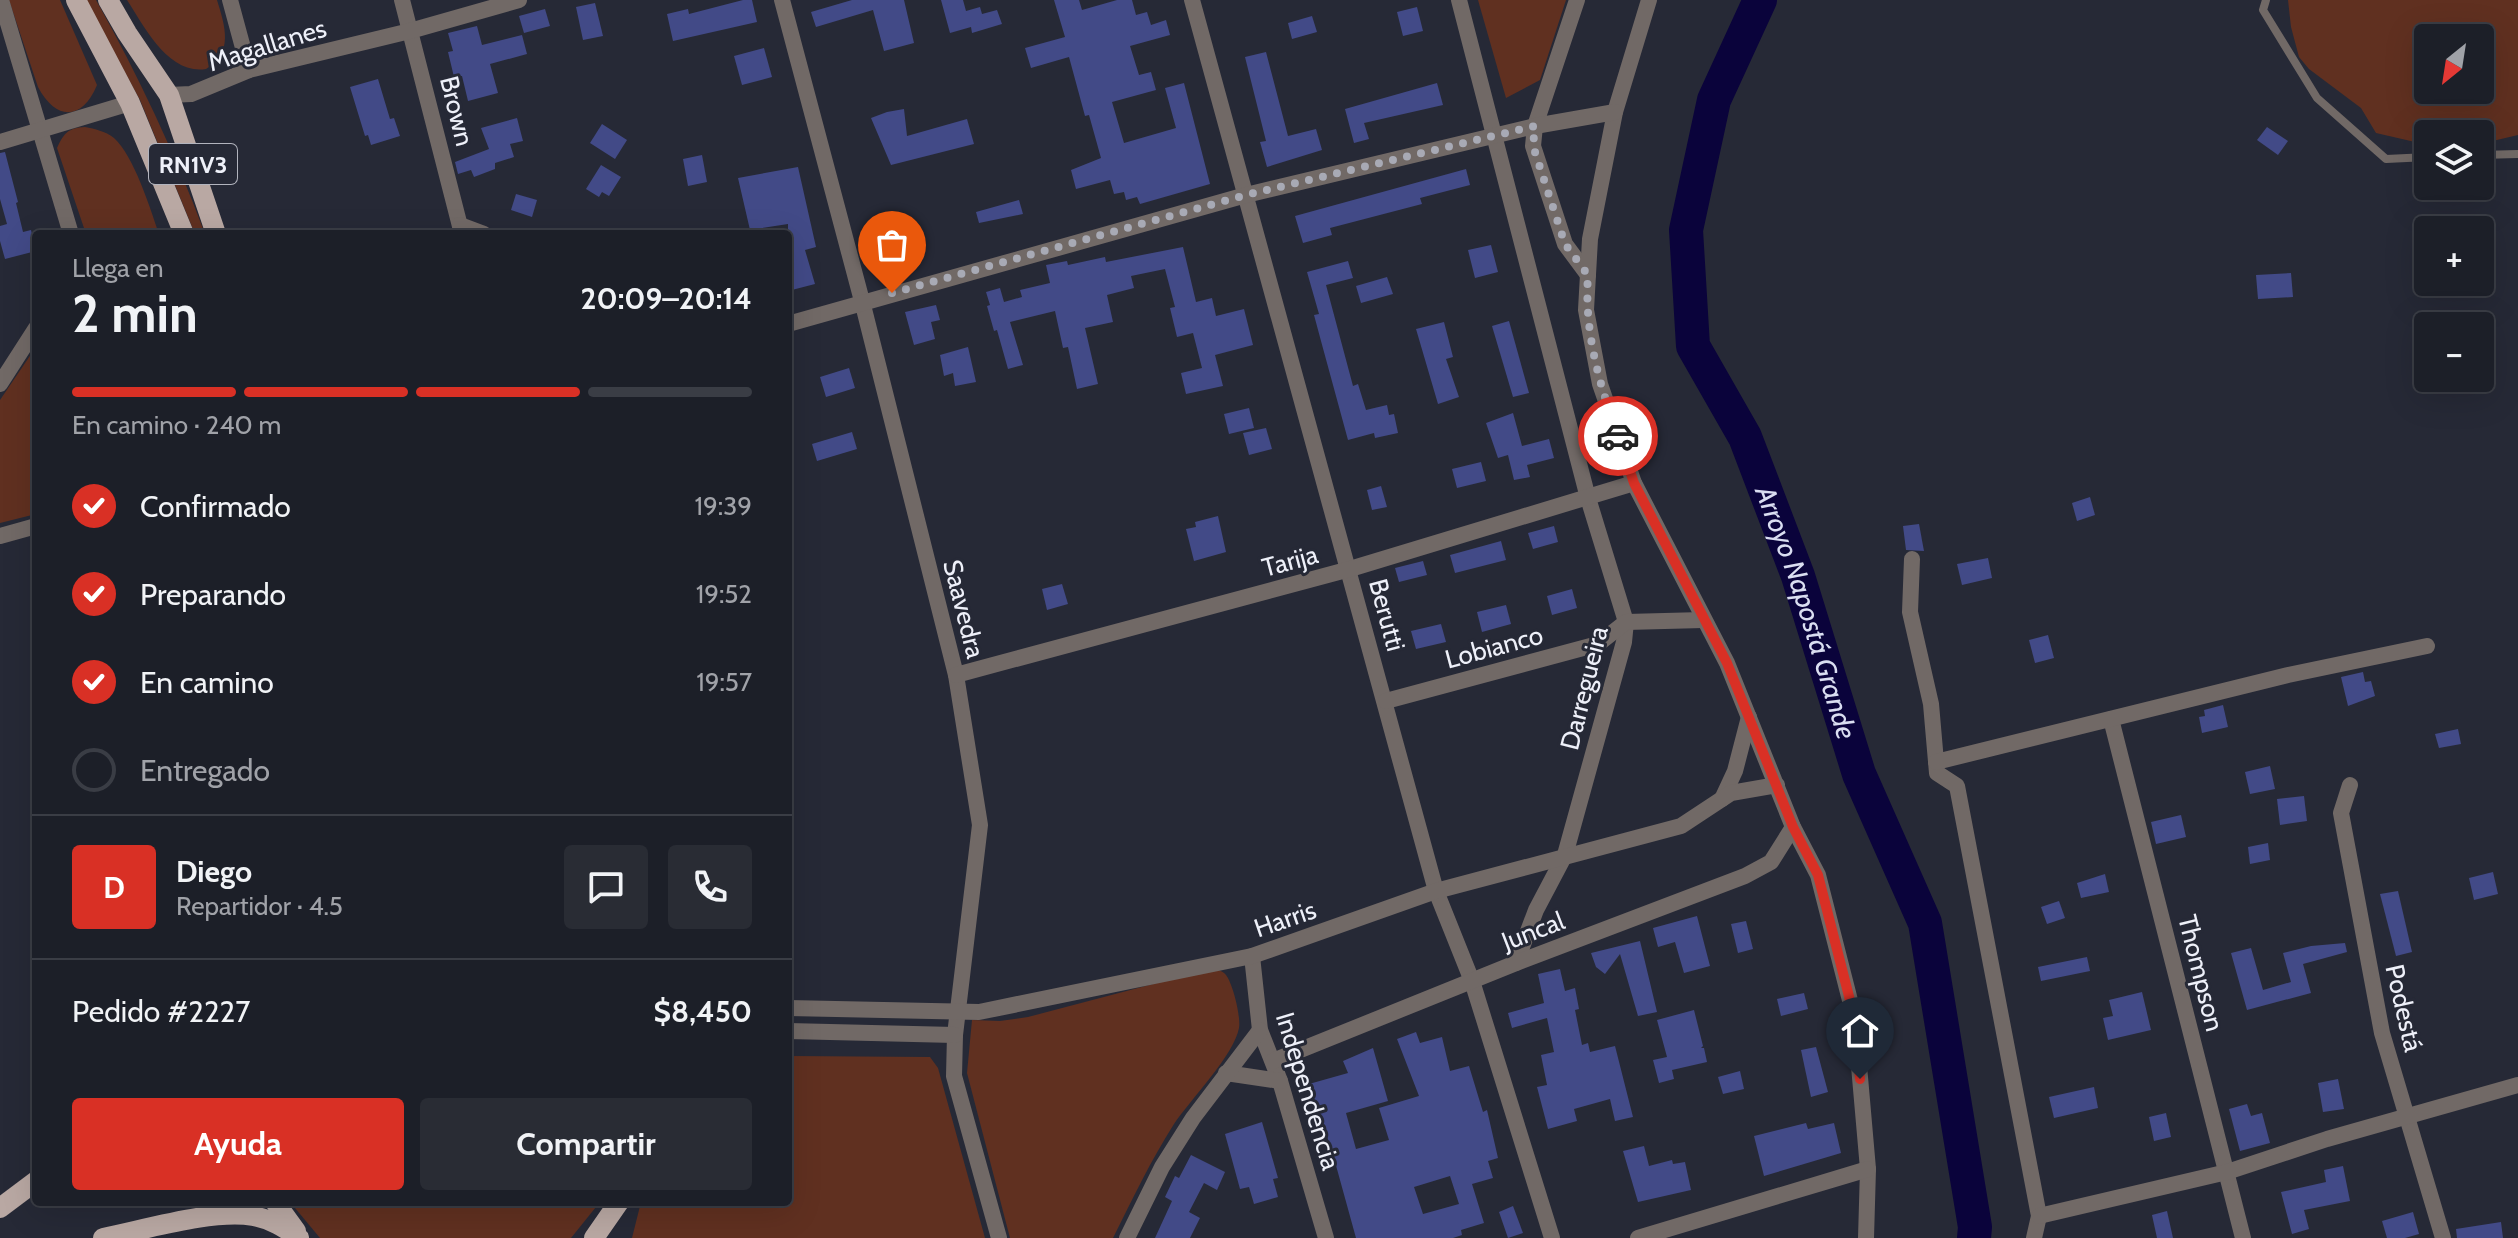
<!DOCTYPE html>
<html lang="es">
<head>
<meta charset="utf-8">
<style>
	:root { --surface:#1c1f28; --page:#292c34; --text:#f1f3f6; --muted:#a0a2a8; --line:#3a3d45; --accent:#d93025 }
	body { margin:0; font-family:Cabin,sans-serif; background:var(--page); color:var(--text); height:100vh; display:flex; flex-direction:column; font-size:30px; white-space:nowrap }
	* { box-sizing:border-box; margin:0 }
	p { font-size:26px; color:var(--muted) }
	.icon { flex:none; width:44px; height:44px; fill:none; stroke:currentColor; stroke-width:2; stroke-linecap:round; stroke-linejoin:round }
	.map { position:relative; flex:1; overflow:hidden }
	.panel { position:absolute; left:32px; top:230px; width:760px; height:976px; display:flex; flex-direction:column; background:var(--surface); border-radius:8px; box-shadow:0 8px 32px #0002,0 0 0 2px var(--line) }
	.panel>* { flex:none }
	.needle { width:52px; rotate:210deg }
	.fabs { position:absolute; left:2414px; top:24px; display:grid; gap:16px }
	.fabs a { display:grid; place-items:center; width:80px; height:80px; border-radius:8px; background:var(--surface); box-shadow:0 8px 32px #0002,0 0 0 2px var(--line); font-size:40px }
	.pin { position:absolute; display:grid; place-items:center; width:68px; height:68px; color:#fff; margin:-82px -34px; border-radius:50% 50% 50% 0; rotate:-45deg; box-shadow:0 0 8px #0007 }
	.pin .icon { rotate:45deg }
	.courier { position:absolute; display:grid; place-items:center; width:80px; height:80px; margin:-40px; border:6px solid #d93025; border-radius:50%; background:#fff; color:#222; box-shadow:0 2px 10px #0007 }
	.summary em { font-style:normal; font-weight:700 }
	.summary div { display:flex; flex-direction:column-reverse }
	.summary { display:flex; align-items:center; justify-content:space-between; height:136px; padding:0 40px }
	h1 { font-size:52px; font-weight:700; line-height:60px }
	.bar { display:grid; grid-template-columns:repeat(4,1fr); gap:12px 8px; align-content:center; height:96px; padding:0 40px }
	.bar i { height:10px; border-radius:6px; background:var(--line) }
	.bar .active { background:var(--accent) }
	.bar p { grid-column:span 4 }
	.line { display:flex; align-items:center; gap:20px; padding:0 40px; border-top:2px solid var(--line) }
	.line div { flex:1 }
	.round { display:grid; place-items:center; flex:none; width:84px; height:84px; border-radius:8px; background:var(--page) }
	ol { padding:0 40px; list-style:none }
	li { display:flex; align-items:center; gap:24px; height:88px }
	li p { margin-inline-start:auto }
	li .icon { padding:8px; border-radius:50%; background:var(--accent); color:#fff; stroke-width:4 }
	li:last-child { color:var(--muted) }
	li i { width:44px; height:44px; border:4px solid var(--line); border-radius:50% }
	.cta { display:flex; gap:16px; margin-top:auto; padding:16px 40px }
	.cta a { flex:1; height:92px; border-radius:8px; background:var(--accent); color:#fff; font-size:32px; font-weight:700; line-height:92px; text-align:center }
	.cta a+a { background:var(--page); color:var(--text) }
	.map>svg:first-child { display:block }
</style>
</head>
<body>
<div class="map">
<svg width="2518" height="1238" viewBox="0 0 2518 1238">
	<rect width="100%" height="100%" fill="#262936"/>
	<g fill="#603020" fill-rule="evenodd">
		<path d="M9 0H60L97 85C82 121 56 121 38 87Z"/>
		<path d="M85 0H96C138 75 175 153 205 234H195L140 100Z"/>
		<path d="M127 0H217C225 26 234 53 206 69 168 75 144 26 127 0Z"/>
		<path d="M1478 0H1566L1540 80 1506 98Z"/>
		<path d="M2288 0H2518V135L2480 144V134H2428V145L2376 133 2361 108 2309 69 2299 57 2291 27ZM2428 38H2480V90H2428Z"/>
		<path d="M85 127C95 129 105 131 114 138 134 156 150 208 159 234H86L57 148C64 133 68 128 85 127Z"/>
		<path d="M36 347V514L0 523V400Z"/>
		<path d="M1210 969C1216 969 1222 970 1226 975 1233 984 1241 1017 1239 1028 1234 1055 1191 1099 1174 1124 1151 1160 1132 1200 1113 1238H1010L967 1073 972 1020 1000 1021 1028 1017Z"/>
		<path d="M788 1056 930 1057 938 1068 985 1238H632L641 1202H788Z"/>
		<path d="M290 1202H600L571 1238H320Z"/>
	</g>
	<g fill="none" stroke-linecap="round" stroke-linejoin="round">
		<path stroke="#0a033b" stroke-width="34" id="s1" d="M1760 0 1714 100 1686 230 1693 346 1745 437 1798 576 1859 774 1925 923 1975 1227 1974 1238"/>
	</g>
	<g fill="#424a87" fill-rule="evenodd">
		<path d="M743 0H752L757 22 673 41 667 14 688 9 689 14Z"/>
		<path d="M852 0H904L914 43 884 51 873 10 816 27 811 12Z"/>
		<path d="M941 0H963L966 11 980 7 982 14 997 10 1002 24 972 33 971 27 950 33Z"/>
		<path d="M1054 0H1079L1082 10 1117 0H1132L1136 15 1147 12 1151 25 1166 20 1170 35 1130 46 1139 75 1151 72 1156 90 1112 102 1124 143 1176 128 1165 88 1184 83 1210 184 1140 204 1137 197 1126 200 1124 192 1114 194 1110 180 1076 189 1071 170 1101 158 1089 115 1085 116 1069 57 1031 68 1025 48 1065 37Z"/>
		<path d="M595 3 603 36 583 40 576 7Z"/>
		<path d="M1417 7 1423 31 1403 36 1397 12Z"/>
		<path d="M545 9 550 26 524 33 519 16Z"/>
		<path d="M1312 16 1317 32 1292 39 1288 23Z"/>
		<path d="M477 26 482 45 522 35 527 54 490 64 498 93 468 101 462 76 454 77 448 52 453 51 448 33Z"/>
		<path d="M764 48 772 77 742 85 734 56Z"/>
		<path d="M1266 52 1288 136 1316 129 1322 150 1267 167 1260 142 1266 141 1245 57Z"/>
		<path d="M378 79 390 119 394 118 400 136 371 145 368 135 365 136 350 87Z"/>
		<path d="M1437 83 1443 105 1364 123 1369 139 1354 143 1345 109Z"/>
		<path d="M904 109 907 136 967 119 974 144 891 165 871 118 887 112Z"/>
		<path d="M517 118 523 141 510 144 514 157 495 163V169L474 177 471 170 458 174 455 162 489 149 481 128Z"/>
		<path d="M602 124 627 140 615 159 590 143Z"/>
		<path d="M2267 127 2288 141 2278 155 2257 140Z"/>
		<path d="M5 152 18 202 16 203 23 232 31 230 36 251 5 259 0 241V226L7 224 0 199V153Z"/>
		<path d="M702 155 707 182 688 186 683 159Z"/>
		<path d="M601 165 621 177 609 196 602 192 599 197 586 189Z"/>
		<path d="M798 167 816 247 805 250 815 284 788 291V262L792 261 788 248V224L750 230 738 178Z"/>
		<path d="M1466 169 1470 185 1420 198 1422 204 1330 228 1332 235 1303 243 1295 216Z"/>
		<path d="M516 194 537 200 532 217 511 210Z"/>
		<path d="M1019 200 1023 214 979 223 976 212Z"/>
		<path d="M1491 245 1498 272 1475 278 1468 250Z"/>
		<path d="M1183 247 1196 302 1212 298 1216 316 1244 309 1253 345 1215 355 1223 386 1186 394 1181 373 1202 368 1193 333 1177 337 1170 308 1175 307 1165 269 1131 276 1134 288 1107 295 1113 322 1085 328 1098 384 1077 389 1068 347 1063 348 1055 311 1010 322 1023 365 1008 369 997 330 994 331 987 306 990 305 986 292 1000 288 1004 302 1022 297 1020 290 1050 283 1046 265 1067 261 1068 265 1105 257 1106 262Z"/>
		<path d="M1348 261 1353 278 1326 285 1353 386 1358 384 1366 410 1387 405 1389 415 1394 414 1398 433 1375 438 1374 433 1348 440 1321 341 1314 315 1319 314 1307 272Z"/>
		<path d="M2291 273 2293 297 2258 299 2256 275Z"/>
		<path d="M1387 277 1393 294 1361 303 1356 286Z"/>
		<path d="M936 305 940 320 931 322 935 339 914 345 905 312Z"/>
		<path d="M1509 321 1529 393 1513 397 1492 326Z"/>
		<path d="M1444 322 1453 357 1446 359 1459 397 1438 404 1416 329Z"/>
		<path d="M968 347 976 382 955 386 953 373 944 376 940 355Z"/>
		<path d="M849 368 855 388 826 397 820 377Z"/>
		<path d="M1249 408 1254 428 1229 434 1224 414Z"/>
		<path d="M1513 413 1522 446 1549 439 1554 458 1527 465 1530 477 1514 480 1508 455 1498 458 1486 423Z"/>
		<path d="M1266 428 1272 449 1249 455 1243 433Z"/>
		<path d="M852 432 857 449 817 461 812 444Z"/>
		<path d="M1481 462 1486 481 1457 488 1452 469Z"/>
		<path d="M1381 486 1387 507 1372 510 1367 490Z"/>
		<path d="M2090 497 2095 515 2077 521 2072 503Z"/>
		<path d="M1218 516 1226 552 1194 561 1186 529 1196 527 1195 522Z"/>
		<path d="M1919 524 1924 551 1906 550 1903 526Z"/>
		<path d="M1554 526 1558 542 1533 549 1528 533Z"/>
		<path d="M1501 541 1506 560 1455 573 1450 555Z"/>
		<path d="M1988 558 1992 578 1962 585 1957 564Z"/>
		<path d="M1423 561 1427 575 1399 582 1395 568Z"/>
		<path d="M1062 584 1068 604 1047 610 1042 589Z"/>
		<path d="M1572 589 1577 608 1552 615 1547 596Z"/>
		<path d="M1506 605 1511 624 1482 632 1477 612Z"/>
		<path d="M1441 624 1446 642 1416 649 1411 631Z"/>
		<path d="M2048 635 2054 658 2035 663 2029 640Z"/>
		<path d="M2363 672 2365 682 2371 681 2375 696 2348 706 2341 677Z"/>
		<path d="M2223 705 2228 727 2202 733 2199 717 2205 716 2204 710Z"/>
		<path d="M2458 729 2461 744 2439 748 2435 734Z"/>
		<path d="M2270 766 2275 789 2250 794 2245 772Z"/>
		<path d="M2304 796 2307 821 2280 825 2277 799Z"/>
		<path d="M2181 815 2186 837 2156 844 2151 822Z"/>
		<path d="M2268 843 2270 860 2250 864 2248 847Z"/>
		<path d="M2493 872 2498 894 2474 900 2469 878Z"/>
		<path d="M2105 874 2109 892 2081 898 2077 883Z"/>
		<path d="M2398 891 2412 952 2396 956 2380 894Z"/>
		<path d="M2059 901 2065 918 2047 924 2041 907Z"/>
		<path d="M1697 916 1710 966 1684 973 1675 942 1658 947 1653 928Z"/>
		<path d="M1746 921 1753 949 1738 953 1731 924Z"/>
		<path d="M1640 941 1657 1012 1638 1016 1620 954 1605 974 1596 967 1591 953Z"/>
		<path d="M2345 943 2347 952 2303 964 2311 993 2247 1010 2231 953 2251 948 2263 990 2291 982 2283 953 2311 946Z"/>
		<path d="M2087 957 2090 971 2041 981 2038 967Z"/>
		<path d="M1560 969 1565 991 1575 988 1579 1009 1575 1010 1582 1045 1588 1043 1590 1052 1615 1046 1633 1117 1615 1121 1610 1099 1574 1109 1577 1121 1548 1129 1537 1087 1547 1085 1541 1055 1554 1052 1547 1018 1512 1028 1508 1013 1544 1003 1538 974Z"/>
		<path d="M2142 992 2151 1030 2108 1040 2103 1018 2113 1016 2109 1000Z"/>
		<path d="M1804 993 1808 1009 1781 1016 1777 999Z"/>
		<path d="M1694 1010 1703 1046 1701 1048H1704L1707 1062 1672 1070 1674 1079 1659 1083 1653 1060 1667 1057 1657 1020Z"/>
		<path d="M1416 1032 1420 1043 1442 1037 1450 1071 1469 1066 1483 1112 1487 1110 1498 1158 1488 1161 1493 1178 1472 1184 1484 1223 1461 1230 1462 1235 1453 1238H1356L1332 1151 1309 1084 1348 1073 1343 1061 1373 1048 1388 1101 1346 1113 1356 1149 1389 1140 1379 1108 1419 1096 1397 1039ZM1450 1176 1459 1204 1423 1214 1414 1187Z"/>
		<path d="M1816 1047 1828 1092 1811 1097 1801 1050Z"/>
		<path d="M1740 1071 1744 1089 1723 1094 1718 1077Z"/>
		<path d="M2338 1079 2344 1109 2323 1112 2318 1083Z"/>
		<path d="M2094 1087 2098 1108 2054 1118 2049 1097Z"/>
		<path d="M2247 1104 2251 1116 2262 1113 2270 1143 2240 1151 2229 1109Z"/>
		<path d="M2166 1113 2171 1137 2154 1141 2149 1117Z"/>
		<path d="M1262 1122 1278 1178 1273 1179 1278 1197 1254 1204 1249 1187 1240 1189 1225 1134Z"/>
		<path d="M1806 1123 1808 1129 1834 1123 1841 1153 1764 1176 1754 1136Z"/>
		<path d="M1644 1146 1649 1166 1672 1160 1673 1164 1685 1162 1691 1190 1638 1202 1623 1151Z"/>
		<path d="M1191 1155 1225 1172 1217 1190 1204 1183 1189 1212 1200 1218 1190 1238H1155L1172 1201 1165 1197 1175 1176 1179 1178Z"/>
		<path d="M2343 1166 2350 1201 2304 1210 2309 1229 2292 1234 2281 1192 2326 1182 2324 1170Z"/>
		<path d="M1513 1206 1523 1233 1508 1238 1499 1212Z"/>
		<path d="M2167 1211 2173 1238H2157L2152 1215Z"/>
		<path d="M2413 1212 2419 1234 2405 1238H2387L2382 1221Z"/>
		<path d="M2501 1222 2503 1238H2457L2456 1229Z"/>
	</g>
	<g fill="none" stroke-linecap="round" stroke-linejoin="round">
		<g stroke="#716966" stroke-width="8">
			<path d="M2266 0 2263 10 2317 98 2386 159 2428 157"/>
			<path d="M2480 155 2518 154"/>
		</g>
		<g stroke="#716966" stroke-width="16">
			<path d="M1 0 71 234"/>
			<path d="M230 0 249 70"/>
			<path d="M402 0 462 234"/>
			<path d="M782 0 862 301 956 675 980 825 955 1035 954 1076 999 1238"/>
			<path d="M1192 0 1436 891 1472 981 1552 1238"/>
			<path d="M1459 0 1588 498 1626 622 1624 642 1565 855 1536 910 1516 963"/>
			<path d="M1577 0 1535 126 1533 146 1565 244 1588 275"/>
			<path d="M1649 0 1615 112 1590 239 1586 310 1600 384 1634 483 1727 663 1793 827 1818 875 1855 1020 1868 1169 1866 1238"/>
			<path d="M169 95 191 94 249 70 410 31 519 0"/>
			<path d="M0 142 130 103"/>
			<path d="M460 225 484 234"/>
			<path d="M788 324 1246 195 1535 126 1615 112"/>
			<path d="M0 384 36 328"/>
			<path d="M0 536 36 526"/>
			<path d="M1912 559 1910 612 1931 704 1937 773 1957 786 2039 1216 2034 1238"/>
			<path d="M956 675 1350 569 1634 483"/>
			<path d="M1386 701 1598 644 1626 622 1703 620"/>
			<path d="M2111 719 2243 1238"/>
			<path d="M1936 762 2288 675 2427 646"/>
			<path d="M2350 785 2341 813 2382 1033 2443 1238"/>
			<path d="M1722 799 1735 771 1749 717"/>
			<path d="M1252 956 1260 1030 1280 1081 1326 1238"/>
			<path d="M788 1008 979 1012 1252 956 1436 891 1681 826 1731 793 1777 785"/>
			<path d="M788 1031 955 1035"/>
			<path d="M1273 1061 1516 963 1745 876 1771 862 1793 827"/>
			<path d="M1226 1073 1280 1081"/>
			<path d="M2039 1216 2227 1172 2327 1139 2518 1085"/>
			<path d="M1127 1238 1162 1167 1193 1118 1260 1030"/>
			<path d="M1638 1238 1868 1169"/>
		</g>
		<g stroke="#b9a8a3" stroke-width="20">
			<path d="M76 0 130 103 184 234"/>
			<path d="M108 0 127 33 169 95 216 234"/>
			<path d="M275 1202 296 1231"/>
			<path d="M0 1208 36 1181"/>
			<path d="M103 1238C144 1230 213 1209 253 1216 271 1219 285 1228 299 1238"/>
			<path d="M594 1238 619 1202"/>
		</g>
	</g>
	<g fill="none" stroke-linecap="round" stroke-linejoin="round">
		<path stroke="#a8aab5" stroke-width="8" stroke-dasharray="0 14.4" d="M892 293 1246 195 1535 126 1533 146 1565 244 1588 275C1584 332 1599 383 1618 436"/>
		<path stroke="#d93025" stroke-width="10" d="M1618 436 1634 483 1727 663 1793 827 1818 875 1855 1020 1860 1079"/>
	</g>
	<g text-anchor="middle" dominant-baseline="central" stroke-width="6" stroke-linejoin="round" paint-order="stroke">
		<rect fill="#262936" stroke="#b2b4be" stroke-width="2" x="149" y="144" width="88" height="40" rx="6"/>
		<g font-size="24" font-weight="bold" fill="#eef0f9">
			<text x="193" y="164">RN1V3</text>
		</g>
		<g font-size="26" fill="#eef0f9" stroke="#262936">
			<text transform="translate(267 45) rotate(-17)">Magallanes</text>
			<text transform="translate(457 111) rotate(76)">Brown</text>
			<text transform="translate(1290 561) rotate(-15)">Tarija</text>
			<text transform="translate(964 609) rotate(76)">Saavedra</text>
			<text transform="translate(1387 615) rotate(75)">Berutti</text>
			<text transform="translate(1494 647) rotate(-15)">Lobianco</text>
			<text transform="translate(1584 688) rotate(-76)">Darregueira</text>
			<text transform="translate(1285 919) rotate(-19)">Harris</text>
			<text transform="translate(1533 931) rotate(-21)">Juncal</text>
			<text transform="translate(2201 973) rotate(76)">Thompson</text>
			<text transform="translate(2404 1008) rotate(77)">Podestá</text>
			<text transform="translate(1308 1091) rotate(73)">Independencia</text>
		</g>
		<g font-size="28" font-style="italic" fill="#dadef1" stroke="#262936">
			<text stroke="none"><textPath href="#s1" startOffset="650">Arroyo Napostá Grande</textPath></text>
		</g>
	</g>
</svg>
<div class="fabs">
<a><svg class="needle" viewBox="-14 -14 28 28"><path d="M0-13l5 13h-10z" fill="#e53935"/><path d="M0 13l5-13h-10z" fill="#a0a2a8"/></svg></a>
<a><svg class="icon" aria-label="layers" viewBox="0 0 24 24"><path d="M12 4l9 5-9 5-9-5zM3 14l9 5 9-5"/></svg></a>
<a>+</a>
<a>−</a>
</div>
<div class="pin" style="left:892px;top:293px;background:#ea580c"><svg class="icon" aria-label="bag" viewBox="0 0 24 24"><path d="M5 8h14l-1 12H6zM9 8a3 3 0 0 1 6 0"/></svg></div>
<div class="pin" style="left:1860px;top:1079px;background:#1f2937"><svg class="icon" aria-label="home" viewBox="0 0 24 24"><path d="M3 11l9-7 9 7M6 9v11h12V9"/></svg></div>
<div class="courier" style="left:1618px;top:436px"><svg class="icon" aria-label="car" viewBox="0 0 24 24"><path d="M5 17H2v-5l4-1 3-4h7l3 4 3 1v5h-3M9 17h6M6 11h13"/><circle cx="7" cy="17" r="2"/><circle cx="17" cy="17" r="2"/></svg></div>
<section class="panel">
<div class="summary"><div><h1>2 min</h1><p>Llega en</p></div><em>20:09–20:14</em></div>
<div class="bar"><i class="active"></i><i class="active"></i><i class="active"></i><i></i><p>En camino · 240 m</p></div>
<ol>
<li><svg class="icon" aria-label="check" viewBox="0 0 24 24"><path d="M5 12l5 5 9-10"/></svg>Confirmado<p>19:39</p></li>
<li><svg class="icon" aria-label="check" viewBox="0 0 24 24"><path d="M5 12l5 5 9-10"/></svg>Preparando<p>19:52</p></li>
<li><svg class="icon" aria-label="check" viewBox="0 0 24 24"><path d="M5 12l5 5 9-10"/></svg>En camino<p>19:57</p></li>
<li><i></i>Entregado</li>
</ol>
<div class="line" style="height:144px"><b class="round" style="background:var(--accent);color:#fff">D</b><div><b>Diego</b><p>Repartidor · 4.5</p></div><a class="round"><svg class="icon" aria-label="chat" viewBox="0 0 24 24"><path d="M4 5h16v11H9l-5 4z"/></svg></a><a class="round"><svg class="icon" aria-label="phone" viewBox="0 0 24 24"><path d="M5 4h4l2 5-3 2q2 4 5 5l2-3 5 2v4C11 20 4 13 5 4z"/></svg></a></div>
<div class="line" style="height:104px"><div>Pedido #2227</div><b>$8,450</b></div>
<div class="cta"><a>Ayuda</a><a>Compartir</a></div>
</section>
</div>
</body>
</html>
